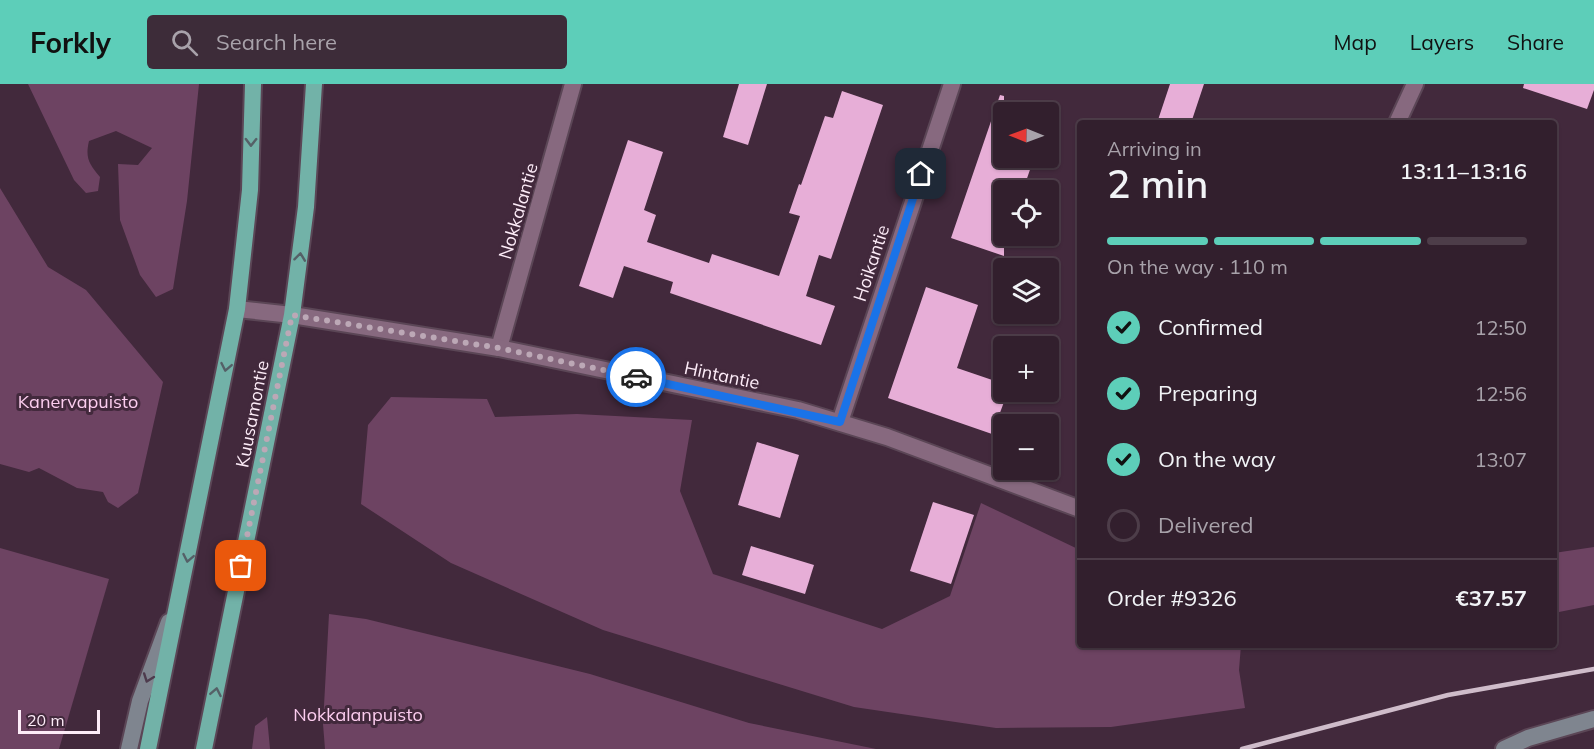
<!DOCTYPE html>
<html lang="en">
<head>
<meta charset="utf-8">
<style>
	:root { --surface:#321f2d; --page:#3d2c39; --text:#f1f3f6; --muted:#a8a2aa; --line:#4d3d49; --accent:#5dceb9 }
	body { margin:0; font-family:Mulish,sans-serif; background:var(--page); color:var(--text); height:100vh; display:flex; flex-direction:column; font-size:22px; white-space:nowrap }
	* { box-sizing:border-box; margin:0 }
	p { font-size:20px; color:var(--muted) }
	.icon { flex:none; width:33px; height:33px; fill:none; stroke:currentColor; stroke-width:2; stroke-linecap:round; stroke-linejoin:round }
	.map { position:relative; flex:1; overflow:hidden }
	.panel { position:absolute; left:1077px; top:36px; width:480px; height:528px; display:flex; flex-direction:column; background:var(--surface); border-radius:6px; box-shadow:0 2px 4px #0004,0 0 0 2px var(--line) }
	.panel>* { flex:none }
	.needle { width:39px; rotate:271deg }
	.tools { position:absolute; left:993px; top:18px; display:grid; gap:12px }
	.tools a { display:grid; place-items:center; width:66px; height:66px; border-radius:6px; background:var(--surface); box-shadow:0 2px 4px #0004,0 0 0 2px var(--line); font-size:30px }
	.scale { position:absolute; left:18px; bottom:15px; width:82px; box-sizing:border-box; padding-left:6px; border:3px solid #fdecf8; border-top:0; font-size:16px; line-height:21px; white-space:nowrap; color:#fdecf8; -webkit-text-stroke:4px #42293c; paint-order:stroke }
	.pin { position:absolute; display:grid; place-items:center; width:51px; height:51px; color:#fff; margin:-26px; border-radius:12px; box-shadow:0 3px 9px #0006 }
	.courier { position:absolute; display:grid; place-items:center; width:60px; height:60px; margin:-30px; border:4px solid #1a73e8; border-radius:50%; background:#fff; color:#222; box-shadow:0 2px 8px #0007 }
	.overview em { font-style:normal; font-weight:600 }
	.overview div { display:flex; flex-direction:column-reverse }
	.overview { display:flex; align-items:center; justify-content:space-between; height:102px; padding:0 30px }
	h1 { font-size:39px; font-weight:600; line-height:45px }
	.bar { display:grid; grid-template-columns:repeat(4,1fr); gap:9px 6px; align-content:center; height:72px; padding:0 30px }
	.bar i { height:8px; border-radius:4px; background:var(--line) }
	.bar .active { background:var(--accent) }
	.bar p { grid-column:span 4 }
	.line { display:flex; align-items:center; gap:15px; padding:0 30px; border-top:2px solid var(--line) }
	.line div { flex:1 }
	ol { padding:0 30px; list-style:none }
	li { display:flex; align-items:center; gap:18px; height:66px }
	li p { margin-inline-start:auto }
	li .icon { padding:6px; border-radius:50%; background:var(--accent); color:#111; stroke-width:4 }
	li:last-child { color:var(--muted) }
	li i { width:33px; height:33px; border:3px solid var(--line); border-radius:50% }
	header { display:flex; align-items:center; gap:36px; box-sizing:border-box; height:84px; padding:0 30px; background:var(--accent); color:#111 }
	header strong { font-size:28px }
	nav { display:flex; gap:33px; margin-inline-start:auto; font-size:21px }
	.search { width:420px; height:54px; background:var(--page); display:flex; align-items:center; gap:15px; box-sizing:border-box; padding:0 21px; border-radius:6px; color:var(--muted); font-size:22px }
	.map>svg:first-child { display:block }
</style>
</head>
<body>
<header>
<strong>Forkly</strong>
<div class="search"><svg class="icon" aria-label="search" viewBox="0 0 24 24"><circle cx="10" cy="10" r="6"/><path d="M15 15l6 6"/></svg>Search here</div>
<nav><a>Map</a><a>Layers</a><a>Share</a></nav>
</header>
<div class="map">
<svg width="1594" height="665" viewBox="0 0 1594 665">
	<rect width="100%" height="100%" fill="#42293c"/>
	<g fill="#6d4362">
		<path d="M28 0H199L187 117 173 205 156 213 140 191 120 136 118 80 138 81 152 64 116 47 89 57C85 74 89 80 100 93L98 107 86 109 74 96Z"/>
		<path d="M0 104 48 183 86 206 163 298 138 409 118 424 108 418 103 408 77 404 39 384 29 388 0 380Z"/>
		<path d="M391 313 487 315 495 333 577 330 692 336 680 407 713 490 882 545 950 512 981 419 1080 466V561H1241L1239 586 1245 624 1111 643 996 644 854 623 603 546 451 479 361 420 368 341Z"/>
		<path d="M1594 463V521L1554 529V469Z"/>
		<path d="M0 464 109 495 59 665H0Z"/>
		<path d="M329 530 366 535 590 590 749 639 876 665H325L323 640Z"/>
		<path d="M267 633 270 665H252L255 642Z"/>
	</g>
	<g fill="#e7aed7">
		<path d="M739 0H767L748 61 723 53Z"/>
		<path d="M1170 0H1204L1191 39H1157Z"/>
		<path d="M1524 0H1594V6L1587 25 1523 4Z"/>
		<path d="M842 7 883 21 831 175 819 171 806 212 835 222 821 261 670 209 673 198 624 182 613 214 579 202 628 56 663 68 644 126 656 131 647 158 709 179 712 170 779 192 800 132 789 129 799 100 801 101 825 32 833 34Z"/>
		<path d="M1000 11 1004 12V74H1034L1023 106H1004V172L951 154Z"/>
		<path d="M926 203 978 221 957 284 1004 300V318L992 350 888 314Z"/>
		<path d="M757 358 799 371 780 434 738 421Z"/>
		<path d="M933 418 974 431 951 500 910 487Z"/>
		<path d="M751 462 814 481 805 510 742 491Z"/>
	</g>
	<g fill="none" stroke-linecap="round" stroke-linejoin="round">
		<defs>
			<g id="minor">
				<path d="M499 264 573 0"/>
				<path d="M840 338 952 0"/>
			</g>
			<g id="tertiary">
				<path d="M1397 39 1415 0"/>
				<path d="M237 225 292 231 499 264 798 326 887 353 1080 425"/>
			</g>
			<g id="secondary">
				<path d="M129 665 140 617 169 538"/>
				<path d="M1504 665 1528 654 1594 635"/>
			</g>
			<g id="trunk">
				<path d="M148 665 237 225 250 106 253 0"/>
				<path d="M204 665 292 231 306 123 314 0"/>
			</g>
		</defs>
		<use href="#minor" stroke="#5b4656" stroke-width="20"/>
		<use href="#tertiary" stroke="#5b4656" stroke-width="20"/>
		<use href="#secondary" stroke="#5b4656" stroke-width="20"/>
		<use href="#trunk" stroke="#5b4656" stroke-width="20"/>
		<use href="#minor" stroke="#87697f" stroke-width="16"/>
		<use href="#tertiary" stroke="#87697f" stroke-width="16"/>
		<use href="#secondary" stroke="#7f858f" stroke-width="16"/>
		<use href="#trunk" stroke="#72b2a8" stroke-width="16"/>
		<path stroke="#cfbcca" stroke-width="4.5" d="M1242 665 1448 611 1594 585"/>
	</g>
	<defs><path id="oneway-chevron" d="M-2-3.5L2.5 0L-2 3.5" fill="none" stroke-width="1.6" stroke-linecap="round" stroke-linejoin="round" transform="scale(1.5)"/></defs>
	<g stroke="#556067">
		<use href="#oneway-chevron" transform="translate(251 58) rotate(91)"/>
		<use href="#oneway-chevron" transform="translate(300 173) rotate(-83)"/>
		<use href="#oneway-chevron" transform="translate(226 283) rotate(101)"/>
		<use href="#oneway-chevron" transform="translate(188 474) rotate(101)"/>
		<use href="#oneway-chevron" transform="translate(216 608) rotate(-79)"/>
	</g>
	<use stroke="#4e3b4d" href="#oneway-chevron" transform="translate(148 594) rotate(110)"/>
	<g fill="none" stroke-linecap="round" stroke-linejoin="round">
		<path stroke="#bca8b6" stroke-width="6" stroke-dasharray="0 10.8" d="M241 482 292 231 499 264 636 293"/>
		<path stroke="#1a73e8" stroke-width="8" d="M636 293 840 338 921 90"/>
	</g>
	<g text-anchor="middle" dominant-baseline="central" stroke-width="6" stroke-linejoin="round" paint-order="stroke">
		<g font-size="18" fill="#fdecf8" stroke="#42293c">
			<text transform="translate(518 127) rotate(-74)">Nokkalantie</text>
			<text transform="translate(871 179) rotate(-72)">Hoikantie</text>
			<text transform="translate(722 291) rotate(12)">Hintantie</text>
			<text transform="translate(252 330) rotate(-79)">Kuusamontie</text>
		</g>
		<g font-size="18" fill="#fccdef" stroke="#42293c">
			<text x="78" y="317">Kanervapuisto</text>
			<text x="358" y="630">Nokkalanpuisto</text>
		</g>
	</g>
</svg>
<div class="tools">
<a><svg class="needle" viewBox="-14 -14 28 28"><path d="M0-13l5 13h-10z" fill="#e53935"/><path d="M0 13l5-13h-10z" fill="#a8a2aa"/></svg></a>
<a><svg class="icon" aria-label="locate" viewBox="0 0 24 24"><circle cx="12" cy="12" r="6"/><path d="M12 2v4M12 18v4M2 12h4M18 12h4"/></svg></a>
<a><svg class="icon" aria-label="layers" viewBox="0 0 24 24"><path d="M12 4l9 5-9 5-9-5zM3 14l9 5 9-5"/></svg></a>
<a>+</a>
<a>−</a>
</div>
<div class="scale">20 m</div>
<div class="pin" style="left:241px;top:482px;background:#ea580c"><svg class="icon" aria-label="bag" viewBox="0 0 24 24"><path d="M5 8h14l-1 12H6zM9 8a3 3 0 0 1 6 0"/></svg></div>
<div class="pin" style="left:921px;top:90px;background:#1f2937"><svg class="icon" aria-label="home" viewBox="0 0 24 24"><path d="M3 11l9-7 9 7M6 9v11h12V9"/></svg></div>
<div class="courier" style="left:636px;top:293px"><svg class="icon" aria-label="car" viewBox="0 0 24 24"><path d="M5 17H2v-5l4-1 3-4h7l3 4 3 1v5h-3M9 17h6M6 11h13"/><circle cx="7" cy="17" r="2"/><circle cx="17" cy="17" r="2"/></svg></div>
<section class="panel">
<div class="overview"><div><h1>2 min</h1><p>Arriving in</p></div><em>13:11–13:16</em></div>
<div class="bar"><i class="active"></i><i class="active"></i><i class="active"></i><i></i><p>On the way · 110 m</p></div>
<ol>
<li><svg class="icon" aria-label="check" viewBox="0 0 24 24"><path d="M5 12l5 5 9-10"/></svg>Confirmed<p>12:50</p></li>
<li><svg class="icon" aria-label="check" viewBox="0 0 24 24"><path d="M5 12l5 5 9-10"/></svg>Preparing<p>12:56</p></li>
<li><svg class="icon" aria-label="check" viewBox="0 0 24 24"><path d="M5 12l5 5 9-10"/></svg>On the way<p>13:07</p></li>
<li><i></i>Delivered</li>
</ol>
<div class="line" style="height:78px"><div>Order #9326</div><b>€37.57</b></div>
</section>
</div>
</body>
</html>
